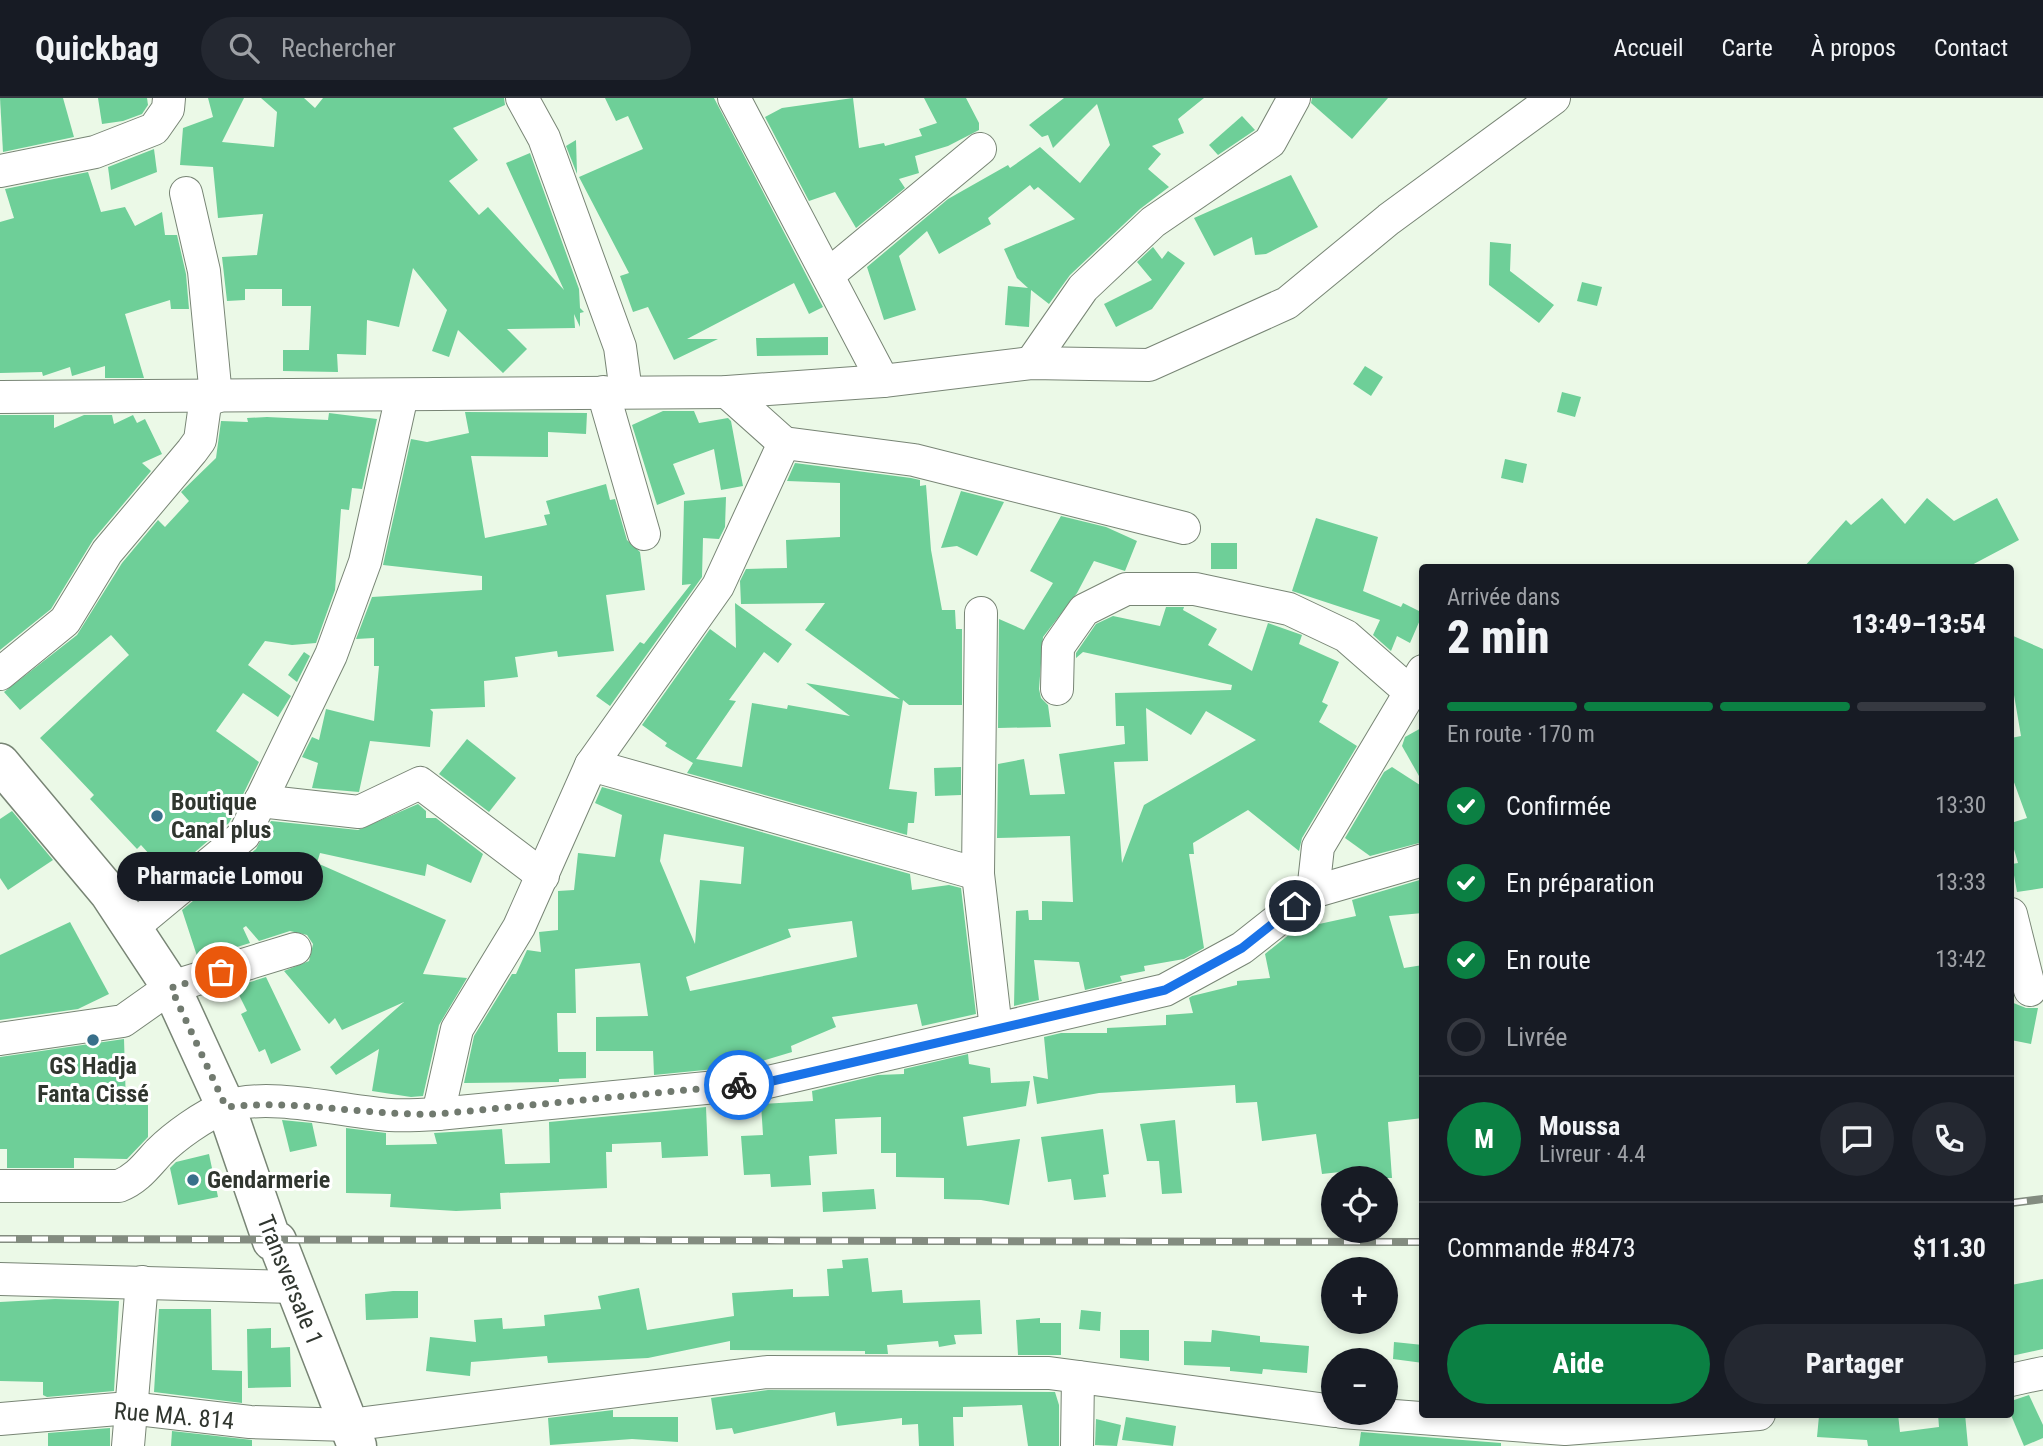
<!DOCTYPE html>
<html lang="fr">
<head>
<meta charset="utf-8">
<style>
	:root { --surface:#171b24; --page:#242831; --text:#f1f3f6; --muted:#9ea1a6; --line:#363941; --accent:#0b8043 }
	body { margin:0; font-family:"Roboto Condensed",sans-serif; background:var(--page); color:var(--text); height:100vh; display:flex; flex-direction:column; font-size:26px; white-space:nowrap }
	* { box-sizing:border-box; margin:0 }
	p { font-size:23px; color:var(--muted) }
	.icon { flex:none; width:38px; height:38px; fill:none; stroke:currentColor; stroke-width:2; stroke-linecap:round; stroke-linejoin:round }
	.map { position:relative; flex:1; overflow:hidden }
	.side { position:absolute; left:1419px; top:466px; width:595px; height:854px; display:flex; flex-direction:column; background:var(--surface); border-radius:7px; box-shadow:0 4px 10px #0003 }
	.side>* { flex:none }
	.tools { position:absolute; left:1321px; top:1068px; display:grid; gap:14px }
	.tools a { display:grid; place-items:center; width:77px; height:77px; border-radius:50%; background:var(--surface); box-shadow:0 4px 10px #0003; font-size:35px }
	.pin { position:absolute; display:grid; place-items:center; width:60px; height:60px; color:#fff; margin:-30px; border:4px solid #fff; border-radius:50%; box-shadow:0 2px 7px #0007 }
	.courier { position:absolute; display:grid; place-items:center; width:70px; height:70px; margin:-35px; border:5px solid #1a73e8; border-radius:50%; background:#fff; color:#222; box-shadow:0 2px 9px #0007 }
	.bubble { position:absolute; height:49px; border-radius:24px; background:var(--surface); box-shadow:0 4px 10px #0003; font-size:23px; font-weight:800; line-height:49px; text-align:center }
	.summary em { font-style:normal; font-weight:800 }
	.summary div { display:flex; flex-direction:column-reverse }
	.summary { display:flex; align-items:center; justify-content:space-between; height:119px; padding:0 28px }
	h1 { font-size:46px; font-weight:800; line-height:52px }
	.bar { display:grid; grid-template-columns:repeat(4,1fr); gap:10px 7px; align-content:center; height:84px; padding:0 28px }
	.bar i { height:9px; border-radius:5px; background:var(--line) }
	.bar .selected { background:var(--accent) }
	.bar p { grid-column:span 4 }
	.line { display:flex; align-items:center; gap:18px; padding:0 28px; border-top:2px solid var(--line) }
	.line div { flex:1 }
	.round { display:grid; place-items:center; flex:none; width:74px; height:74px; border-radius:37px; background:var(--page) }
	ol { padding:0 28px; list-style:none }
	li { display:flex; align-items:center; gap:21px; height:77px }
	li p { margin-inline-start:auto }
	li .icon { padding:7px; border-radius:50%; background:var(--accent); color:#fff; stroke-width:4 }
	li:last-child { color:var(--muted) }
	li i { width:38px; height:38px; border:4px solid var(--line); border-radius:50% }
	.button { display:flex; gap:14px; margin-top:auto; padding:14px 28px }
	.button a { flex:1; height:80px; border-radius:42px; background:var(--accent); color:#fff; font-size:28px; font-weight:800; line-height:80px; text-align:center }
	.button a+a { background:var(--page); color:var(--text) }
	header { display:flex; align-items:center; gap:42px; box-sizing:border-box; height:98px; padding:0 35px; background:var(--surface); border-bottom:2px solid var(--line) }
	header strong { font-size:33px }
	nav { display:flex; gap:38px; margin-inline-start:auto; font-size:24px }
	.search { width:490px; height:63px; background:var(--page); display:flex; align-items:center; gap:18px; box-sizing:border-box; padding:0 24px; border-radius:38px; color:var(--muted); font-size:26px }
	.map>svg:first-child { display:block }
</style>
</head>
<body>
<header>
<strong>Quickbag</strong>
<div class="search"><svg class="icon" aria-label="search" viewBox="0 0 24 24"><circle cx="10" cy="10" r="6"/><path d="M15 15l6 6"/></svg>Rechercher</div>
<nav><a>Accueil</a><a>Carte</a><a>À propos</a><a>Contact</a></nav>
</header>
<div class="map">
<svg width="2043" height="1348" viewBox="0 0 2043 1348">
	<rect width="100%" height="100%" fill="#ebf9e7"/>
	<g fill="#6ecf98" fill-rule="evenodd">
		<path d="M0 0H63L74 39 3 54Z"/>
		<path d="M98 0H147L148 7 142 16 123 23 102 26Z"/>
		<path d="M208 0H244L222 44 274 49 277 14 261 0H304L315 10 323 0H504L505 7 453 30 478 62 449 83 479 117 488 109 564 192 506 65 530 55 579 191 580 210 584 214 580 215V229L574 216 575 230 507 231 527 251 503 275 458 232 449 259 432 253 447 212 413 170 399 229 367 222 366 257 337 256 338 274 283 273V252H309L311 208H282V191H245V202L227 203 222 159 257 157 263 116 218 120 213 69 180 67 183 30 213 19Z"/>
		<path d="M605 0H714L823 209 809 216 794 185 687 241H718L674 262 648 209 633 214 620 178 629 175 579 79 643 51 628 18 616 23Z"/>
		<path d="M853 0 859 50 884 45 885 48 922 38 919 31 937 25 924 0H966L979 25V32L948 48 915 58 919 75 899 81 905 90 856 130 835 94 809 103 765 19 782 10Z"/>
		<path d="M1064 0H1204L1178 21 1184 35 1152 48 1161 56 1148 71 1169 89 1140 111 1070 177 1049 206 1031 192 1029 229 1005 227 1008 188 1028 190 1017 180 1004 151 1075 121 1038 89 1034 92 1030 87 988 120 991 126 939 156 927 133 899 158 916 212 884 222 867 169 948 101 1008 67 1010 70 1040 49 1080 85 1110 47 1097 6 1053 50 1048 37 1042 39 1029 27Z"/>
		<path d="M1312 0H1388L1352 41 1311 5Z"/>
		<path d="M1242 18 1255 32 1218 57 1209 47Z"/>
		<path d="M576 42 577 76 566 48Z"/>
		<path d="M154 51 157 74 111 92 108 69Z"/>
		<path d="M88 74 101 114 125 109 135 128 162 114 165 137H177L186 176 189 211H171L170 202 125 216 144 280H105V268L72 278 70 269 43 278 42 274 0 275V124L14 120 5 91Z"/>
		<path d="M1291 77 1318 129 1266 156 1255 157 1252 139 1214 158 1194 120Z"/>
		<path d="M1490 144 1511 146 1510 173 1554 207 1539 225 1489 187Z"/>
		<path d="M1153 149 1162 161 1168 153 1185 165 1152 211 1116 229 1104 206 1152 182 1137 164Z"/>
		<path d="M1582 184 1602 189 1597 208 1577 203Z"/>
		<path d="M828 239V257L757 258 756 240Z"/>
		<path d="M1365 268 1383 279 1371 298 1353 286Z"/>
		<path d="M1562 294 1581 299 1575 319 1557 314Z"/>
		<path d="M663 313H694L699 325 728 320 731 323 743 388 721 392 714 351 673 366 685 396 657 407 632 327Z"/>
		<path d="M465 314 587 315 586 336 548 334V359L471 358 485 440 547 427 544 417 550 416 546 403 606 386 610 402 615 401 627 442 640 454 645 492 606 497 614 553 558 559 557 553 515 559 518 579 484 583 485 609 430 611 433 614 430 649 370 643 359 694 312 690 318 665 302 659 312 639 319 642 326 611 374 623 379 568H374V540L356 541 372 499 482 492V478L383 467 411 341 427 344 469 335Z"/>
		<path d="M329 315 377 321 362 391 352 390 349 412 341 411 335 492 316 545 292 547 265 543 248 567 291 598 278 619 243 595 216 633 259 664 229 725 168 777 141 747 137 751 90 701 94 697 40 640 129 557 111 537 20 612 4 594 77 537 122 465 158 422 165 429 189 403 181 394 216 360 221 323 248 324 247 320 267 319 328 322Z"/>
		<path d="M0 317H54V330L84 317H112L114 326 133 317 137 325 145 321 162 356 142 365 151 373 93 442 51 511 0 552Z"/>
		<path d="M1505 361 1527 366 1523 385 1501 380Z"/>
		<path d="M795 365 911 380 920 382V388L926 387 931 452 942 512H955L956 531H962V607H909L903 602 889 691 917 694 914 725H908L907 737 687 675 693 665 665 648 667 645 642 627 710 531 736 550 735 505 792 546 778 565 764 554 729 602 736 603 696 661 742 669 752 605 787 611 788 607 850 618 806 585 900 601 805 532 825 505 741 506 740 483 746 471 787 470 786 442 840 439V385L787 383Z"/>
		<path d="M961 393 1004 404 977 458 957 448 941 450Z"/>
		<path d="M726 399 725 429 719 441 703 440 702 479 610 608 596 598 640 544 644 546 691 486 682 487 684 403Z"/>
		<path d="M1882 400 1905 426 1927 400 1954 423 1997 400 2019 442 1968 469H1804L1846 422 1851 427Z"/>
		<path d="M1061 418 1106 429 1137 443 1125 473 1094 463 1077 495 1043 539 1039 591 1041 600 1048 607 1051 629 998 630 999 521 1024 532 1053 485 1030 473Z"/>
		<path d="M1316 420 1378 439 1363 493 1401 509 1403 505 1423 515 1410 545 1397 538 1391 553 1373 537 1380 522 1292 493Z"/>
		<rect x="1211" y="445" width="26" height="26"/>
		<path d="M1166 509H1184L1183 512 1217 531 1208 547 1252 573 1268 525 1302 537 1299 546 1339 564 1322 604 1328 607 1319 624 1357 648 1302 740 1299 753 1248 712 1193 745 1194 756H1189L1204 850 1184 861 1144 868 1145 873 1120 878 1122 883 1085 892 1079 864 1034 862 1039 902 1014 908 1016 813 1028 812 1029 822H1042V803L1073 804 1070 738 997 740 998 666 1024 661 1030 697 1065 696 1059 656 1125 646 1124 628H1116L1115 595 1231 592 1232 587 1083 554 1076 560V555L1096 526 1113 518 1160 528ZM1146 610 1191 637 1206 613 1256 642 1144 707 1122 765 1114 664 1148 663Z"/>
		<path d="M2011 537 2043 551V790L2017 794 2012 766 2018 765 2011 741V725L2027 720 2011 676V640L2021 638 2014 597 2011 596Z"/>
		<path d="M304 554 310 558 297 584 288 577Z"/>
		<path d="M1423 629V685L1402 648 1405 639Z"/>
		<path d="M467 641 516 680 489 714 439 676Z"/>
		<path d="M961 669V697L935 698 934 670Z"/>
		<path d="M1392 669 1423 689V744L1370 758 1345 740 1384 674Z"/>
		<path d="M602 689 910 776 912 792 949 787 961 790 976 916 922 928 917 906 832 919 836 929 791 948 792 954 745 968 654 977 653 953H596V919L648 918 640 865 575 871 576 915H557L558 954H586V980L559 981V984L464 985 474 938 512 876H516L527 852 541 854 539 834 558 832V793L574 792 578 755 615 759 622 717 595 705ZM664 736 744 749 741 786 700 782 695 846 660 763ZM852 823 857 859 690 893 686 879 791 839 788 831Z"/>
		<path d="M418 706 426 713V720H436L483 756 471 785 427 766 425 778 320 755 317 765 446 822 423 876 467 880 439 927 423 998 411 999 372 993 379 951 336 977 330 969 404 904 342 932 335 920 329 926 284 873 309 863 313 846 307 837 290 833 259 843 246 828 243 830 250 845 198 861 182 812 256 751 271 723 358 732Z"/>
		<path d="M12 713 53 762 8 792 0 780V721Z"/>
		<path d="M1423 781V815L1389 818 1404 870 1423 867V1020L1388 1024 1392 1080H1359L1358 1072 1322 1076 1316 1036 1262 1043 1257 1004 1236 1005 1235 987 1099 995 1037 1006 1033 978 1048 981 1044 939 1061 935H1107V930L1166 927V917L1193 915 1189 900 1192 898 1237 887V883L1270 880 1265 856 1296 831 1356 818 1352 802Z"/>
		<path d="M70 824 109 896 78 911 0 922V857Z"/>
		<path d="M266 879 301 952 271 966 265 951 259 954 241 916 247 913 235 889Z"/>
		<path d="M2011 904 2026 910H2038L2031 946 2011 942Z"/>
		<path d="M124 941 126 1007H148V1039L127 1061 74 1060V1070H7V1051H0V959Z"/>
		<path d="M968 956 969 966 990 970 991 985 1030 983 1026 1008 963 1019 967 1048 1020 1041 1009 1107 981 1102 944 1101V1080L896 1079V1055H881V1019L835 1021 837 1056 809 1058 811 1087 771 1089 770 1076 744 1077 741 1038 763 1037 761 1006 813 1003 812 993 878 977 904 976V971Z"/>
		<path d="M706 1009 708 1058 662 1060 661 1044 612 1046V1054H606L607 1090 500 1095 501 1111 456 1113 390 1109 391 1096 346 1095V1030L386 1035V1047L437 1046 434 1035 502 1031 505 1066 550 1065 549 1024Z"/>
		<path d="M282 1022 312 1025 317 1048 290 1054Z"/>
		<path d="M1175 1022 1182 1095 1162 1096 1159 1063H1147L1140 1026Z"/>
		<path d="M1103 1031 1109 1076 1103 1077 1106 1099 1074 1102 1071 1081 1048 1084 1041 1039Z"/>
		<path d="M209 1056 218 1099 178 1107 170 1070 176 1064Z"/>
		<path d="M874 1091 876 1111 823 1114 822 1094Z"/>
		<path d="M868 1160 872 1194 902 1192 903 1205 980 1202 982 1236 954 1237 956 1246 939 1249 938 1243 887 1247 888 1256H865V1253L730 1252V1243L648 1260 548 1265 547 1258 471 1264 470 1278 426 1273 430 1239 476 1244 474 1222 502 1220 503 1231 545 1228 544 1217 601 1211 598 1198 639 1190 647 1232 734 1218 732 1195 793 1191V1199L829 1198 827 1171 843 1170 842 1162Z"/>
		<path d="M2043 1181V1251L2011 1258V1187Z"/>
		<path d="M393 1193H418V1220L366 1222 365 1196Z"/>
		<path d="M55 1201 119 1203 114 1293 47 1299 43 1297V1284L0 1283V1204Z"/>
		<path d="M159 1211H211L212 1272 242 1273V1305L154 1294Z"/>
		<path d="M1081 1212 1101 1214 1100 1233 1079 1231Z"/>
		<path d="M1040 1220V1225H1061V1257H1018L1016 1222Z"/>
		<path d="M271 1230V1250L290 1249 291 1289 248 1290 247 1231Z"/>
		<path d="M1120 1232H1149V1263L1120 1260Z"/>
		<path d="M1212 1232 1260 1238V1244L1309 1248 1307 1275 1263 1271 1262 1276 1230 1273V1269L1184 1267V1243L1211 1244Z"/>
		<path d="M1394 1244 1423 1247V1265L1393 1261Z"/>
		<path d="M768 1292 1055 1294 1059 1307V1348H1028L1022 1307 963 1309V1319H953L954 1348H919L918 1326 902 1327V1320L837 1328 835 1314 734 1336 732 1330 716 1332 711 1300Z"/>
		<path d="M2029 1297 2043 1327V1340L2024 1348 2011 1317V1303Z"/>
		<path d="M613 1312V1319H678V1344L632 1341 550 1347 548 1320Z"/>
		<path d="M1864 1316H1898L1900 1334 1939 1329 1938 1316H1965L1968 1348H1868L1867 1342 1817 1339 1819 1318 1865 1320Z"/>
		<path d="M1126 1319 1176 1328 1173 1348 1122 1342Z"/>
		<path d="M1096 1321 1121 1327 1117 1348 1095 1347Z"/>
		<path d="M110 1330V1348H48V1335Z"/>
		<path d="M172 1333 252 1342V1348H171Z"/>
		<path d="M1361 1334 1501 1345V1348H1359Z"/>
	</g>
	<g fill="none" stroke-linecap="round" stroke-linejoin="round">
		<defs>
			<g id="minor">
				<path d="M522 0 544 40 620 249 626 294"/>
				<path d="M734 0 883 283"/>
				<path d="M0 73 95 54 154 31 168 11 169 0"/>
				<path d="M186 95 204 173 216 299"/>
				<path d="M828 177 980 51"/>
				<path d="M1031 265 1083 190 1153 124 1270 44 1294 0"/>
				<path d="M603 294 644 436"/>
				<path d="M0 299 727 294 883 283 1031 265 1149 267 1287 205 1389 121 1554 0"/>
				<path d="M784 345 914 362 1184 430"/>
				<path d="M981 515 978 776 996 931"/>
				<path d="M0 576 65 523 107 454 192 353 200 342 206 299"/>
				<path d="M1057 591 1058 549 1084 512 1126 491H1195L1289 511 1346 538 1410 594"/>
				<path d="M591 667 978 776"/>
				<path d="M260 703 359 714 420 685 543 778"/>
				<path d="M1313 794 1318 749 1423 573"/>
				<path d="M2011 816 2030 892"/>
				<path d="M132 830 244 737 331 557 365 464 402 297"/>
				<path d="M0 941 123 923 171 889 295 851"/>
				<path d="M438 1016 457 931 519 829 591 667 718 488 784 345 727 294"/>
				<path d="M0 1088H119C137 1081 146 1068 159 1054 175 1038 203 1018 225 1009 267 993 345 1014 390 1017 405 1018 422 1017 438 1016L768 984 1165 892 1242 850 1313 794 1423 762"/>
				<path d="M0 1181 295 1189"/>
				<path d="M2011 1282 2043 1275"/>
				<path d="M1342 1314 1565 1331 1759 1316"/>
				<path d="M0 1321 129 1310 250 1324 349 1327 767 1274 1049 1275 1334 1313"/>
				<path d="M128 1348 142 1184"/>
				<path d="M1077 1348 1078 1279"/>
			</g>
			<path id="major" d="M0 665 109 795 171 889 226 1009 272 1143H277L357 1348"/>
		</defs>
		<use href="#minor" stroke="#788575" stroke-width="34"/>
		<use href="#major" stroke="#788575" stroke-width="41"/>
		<use href="#minor" stroke="#fff" stroke-width="32"/>
		<use href="#major" stroke="#fff" stroke-width="38"/>
		<defs>
			<g id="rail">
				<path d="M2011 1105 2043 1101"/>
				<path d="M0 1141 1423 1144"/>
			</g>
		</defs>
		<use href="#rail" stroke="#838c80" stroke-width="8"/>
		<use href="#rail" stroke="#fff" stroke-width="5" stroke-dasharray="16" stroke-linecap="butt"/>
	</g>
	<g fill="none" stroke-linecap="round" stroke-linejoin="round">
		<path stroke="#717a6f" stroke-width="7" stroke-dasharray="0 12.6" d="M221 874 171 890 226 1009C297 1001 366 1018 438 1016L739 987"/>
		<path stroke="#1a73e8" stroke-width="9" d="M739 987 768 984 1165 892 1242 850 1295 808"/>
	</g>
	<g fill="#386f8a" stroke="#fff" stroke-width="2.5">
		<circle cx="157" cy="718" r="7"/>
		<circle cx="93" cy="942" r="7"/>
		<circle cx="193" cy="1082" r="7"/>
	</g>
	<g text-anchor="middle" dominant-baseline="central" stroke-width="6" stroke-linejoin="round" paint-order="stroke">
		<g font-size="24" font-weight="bold" fill="#30362f" stroke="#fff" text-anchor="start">
			<text x="171" y="704">Boutique<tspan x="171" dy="28">Canal plus</tspan></text>
			<text x="93" y="968" text-anchor="middle">GS Hadja<tspan x="93" dy="28">Fanta Cissé</tspan></text>
			<text x="207" y="1082">Gendarmerie</text>
		</g>
		<g font-size="24" fill="#30362f" stroke="#fff">
			<text transform="translate(290 1182) rotate(68)">Transversale 1</text>
			<text transform="translate(174 1318) rotate(5)">Rue MA. 814</text>
		</g>
	</g>
</svg>
<div class="tools">
<a><svg class="icon" aria-label="locate" viewBox="0 0 24 24"><circle cx="12" cy="12" r="6"/><path d="M12 2v4M12 18v4M2 12h4M18 12h4"/></svg></a>
<a>+</a>
<a>−</a>
</div>
<div class="pin" style="left:221px;top:874px;background:#ea580c"><svg class="icon" aria-label="bag" viewBox="0 0 24 24"><path d="M5 8h14l-1 12H6zM9 8a3 3 0 0 1 6 0"/></svg></div>
<div class="pin" style="left:1295px;top:808px;background:#1f2937"><svg class="icon" aria-label="home" viewBox="0 0 24 24"><path d="M3 11l9-7 9 7M6 9v11h12V9"/></svg></div>
<div class="courier" style="left:739px;top:987px"><svg class="icon" aria-label="bike" viewBox="0 0 24 24"><circle cx="6" cy="16" r="4"/><circle cx="18" cy="16" r="4"/><path d="M6 16l4-8h5l3 8M10 8l3 8H6M13 5h3"/></svg></div>
<div class="bubble" style="left:117px;top:754px;width:206px">Pharmacie Lomou</div>
<section class="side">
<div class="summary"><div><h1>2 min</h1><p>Arrivée dans</p></div><em>13:49–13:54</em></div>
<div class="bar"><i class="selected"></i><i class="selected"></i><i class="selected"></i><i></i><p>En route · 170 m</p></div>
<ol>
<li><svg class="icon" aria-label="check" viewBox="0 0 24 24"><path d="M5 12l5 5 9-10"/></svg>Confirmée<p>13:30</p></li>
<li><svg class="icon" aria-label="check" viewBox="0 0 24 24"><path d="M5 12l5 5 9-10"/></svg>En préparation<p>13:33</p></li>
<li><svg class="icon" aria-label="check" viewBox="0 0 24 24"><path d="M5 12l5 5 9-10"/></svg>En route<p>13:42</p></li>
<li><i></i>Livrée</li>
</ol>
<div class="line" style="height:126px"><b class="round" style="background:var(--accent);color:#fff">M</b><div><b>Moussa</b><p>Livreur · 4.4</p></div><a class="round"><svg class="icon" aria-label="chat" viewBox="0 0 24 24"><path d="M4 5h16v11H9l-5 4z"/></svg></a><a class="round"><svg class="icon" aria-label="phone" viewBox="0 0 24 24"><path d="M5 4h4l2 5-3 2q2 4 5 5l2-3 5 2v4C11 20 4 13 5 4z"/></svg></a></div>
<div class="line" style="height:91px"><div>Commande #8473</div><b>$11.30</b></div>
<div class="button"><a>Aide</a><a>Partager</a></div>
</section>
</div>
</body>
</html>
